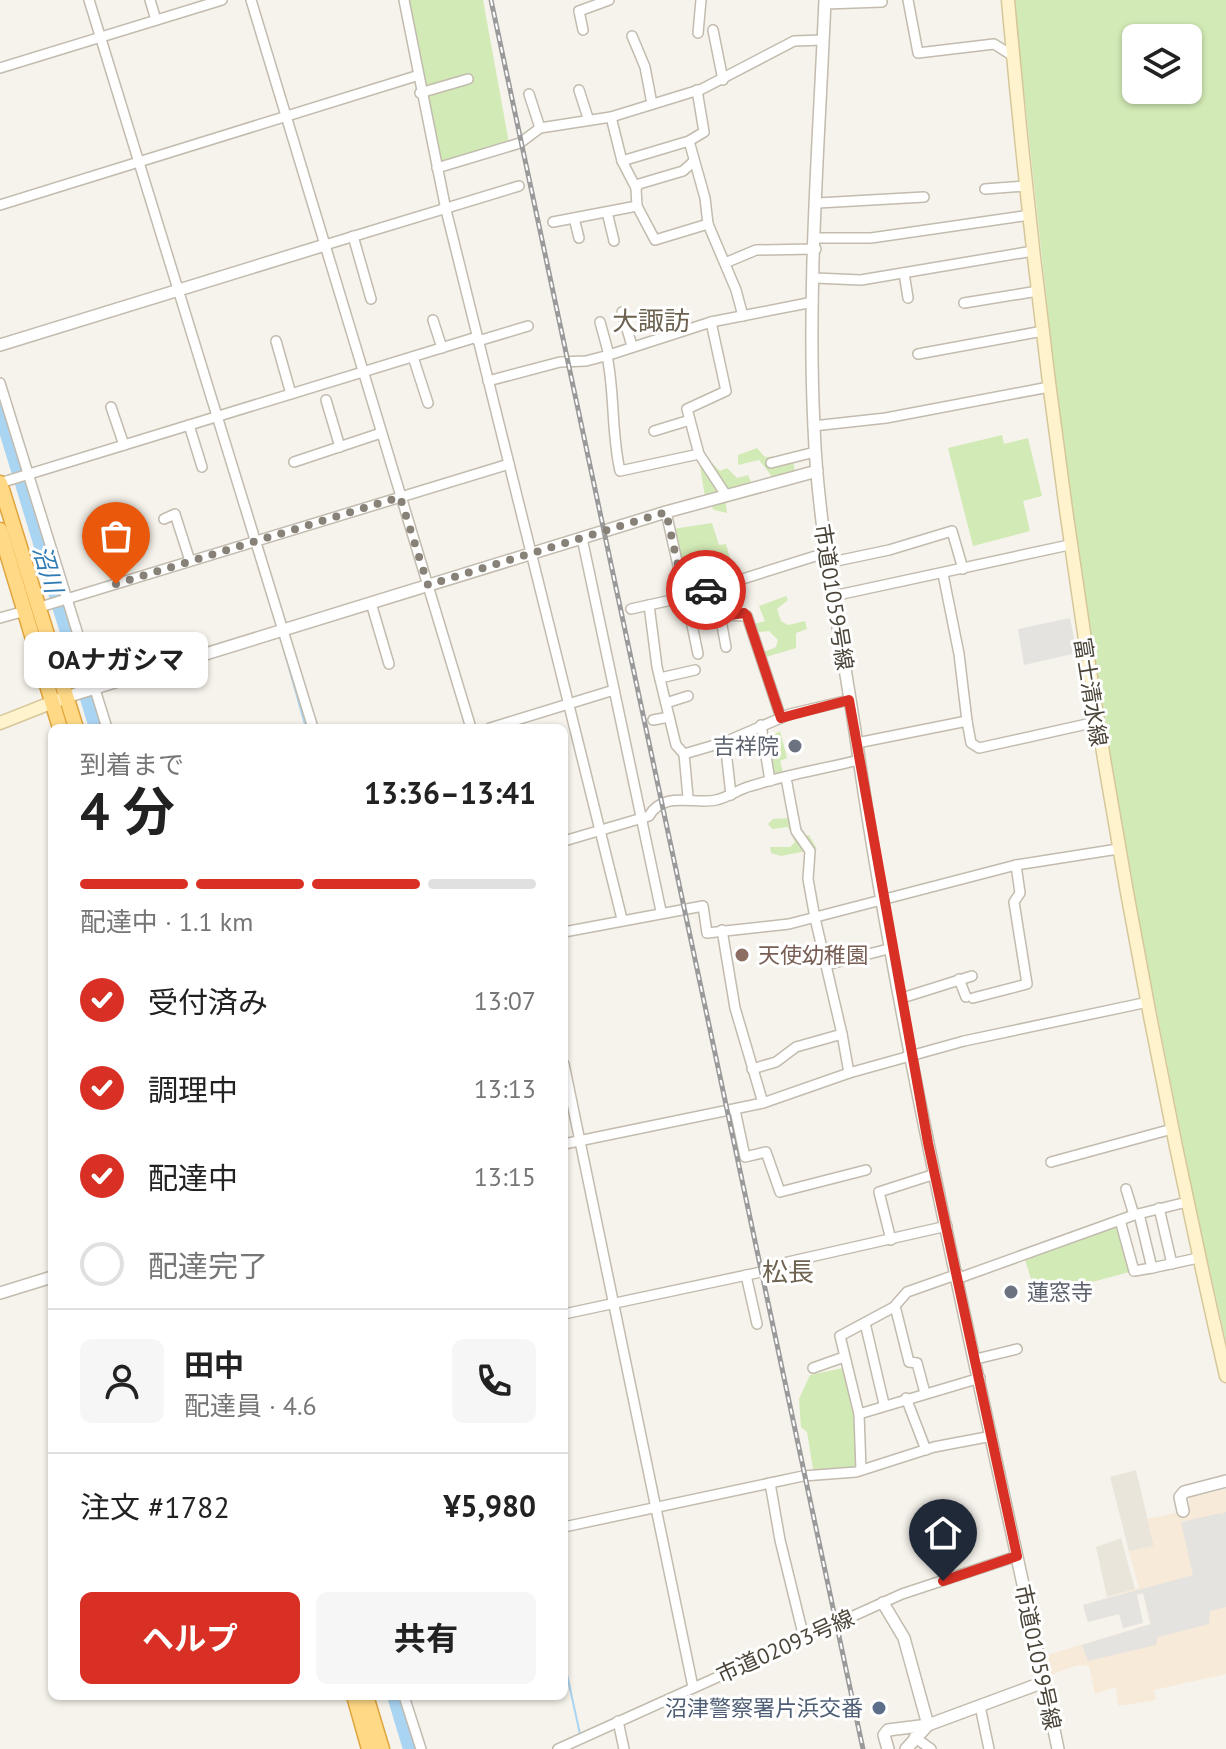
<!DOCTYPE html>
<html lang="ja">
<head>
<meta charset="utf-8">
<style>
	:root { --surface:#fff; --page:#f6f6f6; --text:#222; --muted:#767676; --line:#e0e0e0; --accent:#d93025 }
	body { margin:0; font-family:"PT Sans","Noto Sans JP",sans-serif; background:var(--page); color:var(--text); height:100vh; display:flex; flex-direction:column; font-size:30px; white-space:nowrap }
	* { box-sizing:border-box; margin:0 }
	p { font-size:26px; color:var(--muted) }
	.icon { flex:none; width:44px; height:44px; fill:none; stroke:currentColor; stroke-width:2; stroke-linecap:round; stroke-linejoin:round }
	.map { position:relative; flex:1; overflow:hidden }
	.drawer { position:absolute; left:48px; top:724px; width:520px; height:976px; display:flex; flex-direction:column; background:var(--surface); border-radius:12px; box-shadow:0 2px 6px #0004 }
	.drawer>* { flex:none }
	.tools { position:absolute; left:1122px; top:24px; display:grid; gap:16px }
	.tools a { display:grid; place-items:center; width:80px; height:80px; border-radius:12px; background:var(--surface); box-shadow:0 2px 6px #0004; font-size:40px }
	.pin { position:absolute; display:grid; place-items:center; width:68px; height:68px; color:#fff; margin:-82px -34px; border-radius:50% 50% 50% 0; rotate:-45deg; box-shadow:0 0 8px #0007 }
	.pin .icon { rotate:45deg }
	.courier { position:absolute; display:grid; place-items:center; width:80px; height:80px; margin:-40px; border:6px solid #d93025; border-radius:50%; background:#fff; color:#222; box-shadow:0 2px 10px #0007 }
	.bubble { position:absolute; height:56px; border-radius:12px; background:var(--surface); box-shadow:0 2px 6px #0004; font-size:26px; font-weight:700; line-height:56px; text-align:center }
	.overview em { font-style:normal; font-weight:700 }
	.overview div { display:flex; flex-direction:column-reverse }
	.overview { display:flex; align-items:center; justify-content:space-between; height:136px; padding:0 32px }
	h1 { font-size:52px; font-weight:700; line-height:60px }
	.bar { display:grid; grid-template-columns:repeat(4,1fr); gap:12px 8px; align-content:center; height:96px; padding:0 32px }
	.bar i { height:10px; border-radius:6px; background:var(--line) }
	.bar .current { background:var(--accent) }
	.bar p { grid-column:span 4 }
	.line { display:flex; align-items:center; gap:20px; padding:0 32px; border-top:2px solid var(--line) }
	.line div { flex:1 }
	.round { display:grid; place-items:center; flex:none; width:84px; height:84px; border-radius:12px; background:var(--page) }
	ol { padding:0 32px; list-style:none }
	li { display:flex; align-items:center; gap:24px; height:88px }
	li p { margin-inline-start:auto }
	li .icon { padding:8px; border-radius:50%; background:var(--accent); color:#fff; stroke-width:4 }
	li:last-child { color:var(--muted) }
	li i { width:44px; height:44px; border:4px solid var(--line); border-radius:50% }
	.action { display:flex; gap:16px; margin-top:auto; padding:16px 32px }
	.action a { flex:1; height:92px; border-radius:12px; background:var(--accent); color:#fff; font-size:32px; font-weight:700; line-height:92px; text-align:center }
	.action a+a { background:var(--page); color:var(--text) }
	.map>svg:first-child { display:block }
</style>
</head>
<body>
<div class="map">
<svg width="1226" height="1749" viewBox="0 0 1226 1749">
	<rect width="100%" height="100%" fill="#f6f3ec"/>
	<g fill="#eae5da">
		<path d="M1136 1470 1154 1546 1129 1551 1110 1477Z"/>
		<path d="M1121 1538 1135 1589 1107 1597 1096 1547Z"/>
	</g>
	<path fill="#f7ead8" d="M1226 1489V1674L1154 1690 1156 1700 1118 1706 1116 1687 1095 1694 1089 1666 1078 1665 1047 1676 1044 1659 1047 1655 1150 1624 1143 1593 1137 1595 1143 1623 1123 1628 1119 1614 1088 1622 1083 1605 1139 1588 1129 1551 1154 1546 1147 1519 1189 1510V1498Z"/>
	<g fill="#d2eab5" fill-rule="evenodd">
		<path d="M404 0H483L509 143 439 163Z"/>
		<path d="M1014 0H1226V1342L1194 1201 1114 795 1068 498ZM1136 38H1188V90H1136Z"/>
		<path d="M1002 435 1004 444 1028 438 1042 496 1023 501 1030 531 973 546 948 448Z"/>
		<path d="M757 448 765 457 792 455 795 473 773 478 759 460 738 465V455Z"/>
		<path d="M704 462H711L720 471 727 468 737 478 748 475 752 484 725 494 727 513 714 510 705 497 700 466Z"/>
		<path d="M712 523 719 545 726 544 730 559 720 563 726 578 689 592 673 529Z"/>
		<path d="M786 596 788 600 777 609 781 621 788 625 805 621 807 629 796 633V648L766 657 764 652 776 647 778 640 769 631 759 632 754 624 765 621 759 606Z"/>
		<path d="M780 731 787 758 780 761 784 776 772 780 766 739Z"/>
		<path d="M790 818 802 836 809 835 817 849 781 856 771 853 770 847H790L795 842 788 827 772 829 768 824 773 819Z"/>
		<path d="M1119 1225 1133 1271 1037 1297 1024 1257Z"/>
		<path d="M843 1368 856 1417 857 1469 825 1473 813 1469 807 1432 801 1427 799 1399 810 1375Z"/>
	</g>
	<g fill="#e5e3e0">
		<path d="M1070 618 1077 653 1024 665 1018 629Z"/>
		<path d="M1223 1512H1226V1607L1210 1611 1209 1624 1158 1637 1156 1645 1088 1661 1082 1645 1151 1624 1143 1593 1137 1595 1143 1623 1123 1628 1119 1614 1088 1622 1083 1605 1193 1575 1181 1522 1221 1513 1223 1517Z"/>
	</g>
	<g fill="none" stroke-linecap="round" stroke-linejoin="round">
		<g stroke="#a9d4f2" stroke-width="2">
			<path d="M224 453 250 538"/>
			<path d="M252 544 269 599"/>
			<path d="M280 636 306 728"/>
			<path d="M564 1661 580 1734"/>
		</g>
		<g stroke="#a9d4f2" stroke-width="14">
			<path d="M0 411 96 728"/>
			<path d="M394 1696 410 1749"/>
		</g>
		<defs>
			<g id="minor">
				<path d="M89 0 313 728"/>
				<path d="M150 0 156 20"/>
				<path d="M251 0 471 728"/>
				<path d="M404 0 446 210 622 919"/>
				<path d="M908 0 918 53 994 44 1013 56"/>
				<path d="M825 4 882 2"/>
				<path d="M583 30 579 11 609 0"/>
				<path d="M713 30 723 80"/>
				<path d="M698 33 701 0"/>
				<path d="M632 36 645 67 652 104"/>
				<path d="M0 68 222 0"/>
				<path d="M579 90 588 118"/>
				<path d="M420 93 468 79"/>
				<path d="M529 94 540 128"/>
				<path d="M611 117 622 161"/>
				<path d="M437 168 520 143 540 128 611 117 702 89 794 41 823 40"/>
				<path d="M636 188 622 161 689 141 704 132 697 90"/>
				<path d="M985 189 1026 186"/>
				<path d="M818 203 924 197"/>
				<path d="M0 205 416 76"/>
				<path d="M637 206 655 240 708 224 705 198 689 141"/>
				<path d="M607 212 614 241"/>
				<path d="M574 218 579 238"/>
				<path d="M553 222 637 206 636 188 639 184 683 171 693 162"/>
				<path d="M708 224 736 290 743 316"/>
				<path d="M353 236 371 299"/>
				<path d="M816 238H871L1030 215"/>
				<path d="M325 245 519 186"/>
				<path d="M725 263 756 250 816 249"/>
				<path d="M904 273 908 298"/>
				<path d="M815 278 861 280 1033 251"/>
				<path d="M964 303 1038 291"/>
				<path d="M622 312 632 346"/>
				<path d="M433 320 442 348"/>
				<path d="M600 322 609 355"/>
				<path d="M276 341 291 394"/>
				<path d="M478 341 528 326"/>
				<path d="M918 354 1043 331"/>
				<path d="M607 356C615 394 611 431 620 471L699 454 687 409 726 391 711 322"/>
				<path d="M413 357 428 403"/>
				<path d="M488 381 560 362 586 361 609 355 711 322 813 302"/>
				<path d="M0 383 107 728"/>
				<path d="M326 400 340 447"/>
				<path d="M111 407 124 445"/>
				<path d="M189 425 202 467"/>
				<path d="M813 426 886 418 1049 387"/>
				<path d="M654 431 690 420"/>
				<path d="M699 454 726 495"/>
				<path d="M294 462 381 433"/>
				<path d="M771 463 815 452"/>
				<path d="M0 483 477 337"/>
				<path d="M666 512 685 597"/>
				<path d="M164 519 175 514 190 561"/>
				<path d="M582 538 661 911"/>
				<path d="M827 563 889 550 952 531 963 569"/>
				<path d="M943 574 959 654 967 721"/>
				<path d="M709 589 720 615 726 647"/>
				<path d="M686 596 698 654"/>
				<path d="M833 596 1069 545"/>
				<path d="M371 603 389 664"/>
				<path d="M649 605 657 667 676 745 684 754"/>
				<path d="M37 608 509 464"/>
				<path d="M631 609 685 597 825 553"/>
				<path d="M720 615 747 616 781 718"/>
				<path d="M0 618 25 611"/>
				<path d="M660 678 695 670"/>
				<path d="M666 703 688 696"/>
				<path d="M653 720 669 717"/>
				<path d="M761 725 770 781"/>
				<path d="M490 728 614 690"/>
				<path d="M725 742 731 795"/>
				<path d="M857 743 967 721 971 743 979 748 1096 722"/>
				<path d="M786 778 796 831 810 851 808 879 815 918 842 1034"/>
				<path d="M688 797 684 754 725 742 790 714 849 700"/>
				<path d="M564 841 649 816C664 790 694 805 716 800 729 797 739 789 751 786 786 775 823 769 859 760"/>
				<path d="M722 930 735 1008 763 1103"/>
				<path d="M564 932 703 906 707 933 789 924 1016 865 1118 849"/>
				<path d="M826 965 892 948"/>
				<path d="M959 979 966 997"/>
				<path d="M902 998 972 976"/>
				<path d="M973 998 1027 984 1014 902 1020 893 1016 865"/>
				<path d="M564 1064 693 1687"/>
				<path d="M752 1069 776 1062 796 1047 842 1034 849 1073"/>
				<path d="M735 1110 745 1157 766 1152 780 1192 866 1170"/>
				<path d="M564 1144 763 1103 849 1073 964 1041 1148 1002"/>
				<path d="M1051 1162 1172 1129"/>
				<path d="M1126 1189 1134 1215"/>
				<path d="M1159 1208 1172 1264"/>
				<path d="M1139 1214 1152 1268 1198 1258"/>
				<path d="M1120 1220 1134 1271 1152 1268"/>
				<path d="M891 1240 879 1192 935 1174"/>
				<path d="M746 1275 757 1324"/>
				<path d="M959 1278 1134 1215 1187 1202"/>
				<path d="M895 1306 909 1362 917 1363 925 1393"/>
				<path d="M564 1314 761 1272 788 1262 947 1226"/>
				<path d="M865 1323 884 1404"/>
				<path d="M976 1359 1017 1349"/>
				<path d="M813 1368 844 1357"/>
				<path d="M906 1398 926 1450"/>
				<path d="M859 1414 840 1336 894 1307 907 1292 958 1274"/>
				<path d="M861 1470 859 1414 980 1378"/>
				<path d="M770 1483 780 1540 804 1638"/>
				<path d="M564 1527 803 1476 856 1472 934 1447 992 1436"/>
				<path d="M404 1696 421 1749"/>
				<path d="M980 1706 989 1749"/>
				<path d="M618 1721 624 1749"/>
				<path d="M914 1737 931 1749"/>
				<path d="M558 1749 902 1594 1017 1556"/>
			</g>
			<g id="tertiary">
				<path d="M825 0C819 142 807 286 814 427 818 534 842 639 857 745 906 1083 989 1415 1058 1749"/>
				<path d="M0 345 325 245"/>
				<path d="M66 697 666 512 817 471"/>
				<path d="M0 1293 52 1277"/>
				<path d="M1183 1511 1180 1497 1184 1492 1226 1481"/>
				<path d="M883 1603 904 1638 928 1725"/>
				<path d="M888 1749 884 1735 888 1730 928 1725 1044 1682"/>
				<path d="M906 1749 928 1725"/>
			</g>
			<g id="secondary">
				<path d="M1008 0C1049 466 1121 920 1226 1376"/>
				<path d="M0 723 66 697"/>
			</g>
			<g id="trunk">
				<path d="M0 483 76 728"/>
				<path d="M0 530 60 728"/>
				<path d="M354 1696 369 1749"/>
				<path d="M366 1696 382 1749"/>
			</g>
		</defs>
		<use href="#minor" stroke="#c2bbae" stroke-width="12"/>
		<use href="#tertiary" stroke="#c2bbae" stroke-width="14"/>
		<use href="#secondary" stroke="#d6c79b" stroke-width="15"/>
		<use href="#trunk" stroke="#e0a43c" stroke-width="17"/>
		<use href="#minor" stroke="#fff" stroke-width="9"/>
		<use href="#tertiary" stroke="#fff" stroke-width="11"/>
		<use href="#secondary" stroke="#fff3cd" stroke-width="12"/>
		<use href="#trunk" stroke="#ffd985" stroke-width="14"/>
		<defs>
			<path id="rail" d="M491 0 863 1749"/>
		</defs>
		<use href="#rail" stroke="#9a9a9a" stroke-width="5"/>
		<use href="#rail" stroke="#fff" stroke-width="2" stroke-dasharray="6" stroke-linecap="butt"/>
	</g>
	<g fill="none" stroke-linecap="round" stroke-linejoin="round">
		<path stroke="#878178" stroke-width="8" stroke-dasharray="0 14.4" d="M116 584 400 497 428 585 666 512 685 597 706 590"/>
		<path stroke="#d93025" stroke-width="10" d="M706 590 709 589 722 616 744 613 747 616 781 718 849 700 928 1143 1017 1556 943 1581"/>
	</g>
	<g fill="#6b7280" stroke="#fff" stroke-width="3">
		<circle cx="795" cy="746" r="8"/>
		<circle cx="1011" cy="1292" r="8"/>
	</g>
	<circle fill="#8d6e63" stroke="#fff" stroke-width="3" cx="742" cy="955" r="8"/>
	<circle fill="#5c6f8a" stroke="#fff" stroke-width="3" cx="879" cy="1708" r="8"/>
	<g text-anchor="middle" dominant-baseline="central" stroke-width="6" stroke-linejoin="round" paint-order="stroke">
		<g font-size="22" fill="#4b4439" stroke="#fff">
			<text transform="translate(834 597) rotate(81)">市道01059号線</text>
			<text transform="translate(1091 692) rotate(81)">富士清水線</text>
			<text transform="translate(785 1646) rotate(-24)">市道02093号線</text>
			<text transform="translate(1038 1657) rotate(78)">市道01059号線</text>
		</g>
		<g font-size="22" fill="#5b616d" stroke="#fff" text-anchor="end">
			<text x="779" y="746">吉祥院</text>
			<text x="1027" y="1292" text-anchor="start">蓮窓寺</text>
		</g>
		<g font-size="22" fill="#785e54" stroke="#fff" text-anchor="start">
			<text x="758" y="955">天使幼稚園</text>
		</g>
		<g font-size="22" fill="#4e5e75" stroke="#fff" text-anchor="end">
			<text x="863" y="1708">沼津警察署片浜交番</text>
		</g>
		<g font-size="24" font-style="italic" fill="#2e7ab2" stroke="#fff">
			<text transform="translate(48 569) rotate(73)">沼川</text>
		</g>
		<g font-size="26" fill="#6e6250" stroke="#fff">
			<text x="651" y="320">大諏訪</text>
			<text x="788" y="1271">松長</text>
		</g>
	</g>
</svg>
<div class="tools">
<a><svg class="icon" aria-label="layers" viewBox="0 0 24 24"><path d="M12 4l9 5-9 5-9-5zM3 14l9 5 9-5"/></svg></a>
</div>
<div class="pin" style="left:116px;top:584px;background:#ea580c"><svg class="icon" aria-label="bag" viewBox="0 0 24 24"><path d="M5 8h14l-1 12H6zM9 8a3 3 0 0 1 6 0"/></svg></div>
<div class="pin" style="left:943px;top:1581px;background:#1f2937"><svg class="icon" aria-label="home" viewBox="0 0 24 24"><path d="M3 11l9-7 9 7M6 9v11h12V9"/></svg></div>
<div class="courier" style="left:706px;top:590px"><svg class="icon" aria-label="car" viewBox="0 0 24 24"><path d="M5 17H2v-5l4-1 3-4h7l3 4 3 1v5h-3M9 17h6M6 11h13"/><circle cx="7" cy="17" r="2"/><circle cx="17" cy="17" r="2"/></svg></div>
<div class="bubble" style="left:24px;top:632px;width:184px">OAナガシマ</div>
<section class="drawer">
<div class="overview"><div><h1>4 分</h1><p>到着まで</p></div><em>13:36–13:41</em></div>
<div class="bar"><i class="current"></i><i class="current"></i><i class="current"></i><i></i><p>配達中 · 1.1 km</p></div>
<ol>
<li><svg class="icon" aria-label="check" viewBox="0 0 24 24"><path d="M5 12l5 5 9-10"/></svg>受付済み<p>13:07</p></li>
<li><svg class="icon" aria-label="check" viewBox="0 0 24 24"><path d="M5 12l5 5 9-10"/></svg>調理中<p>13:13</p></li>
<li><svg class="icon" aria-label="check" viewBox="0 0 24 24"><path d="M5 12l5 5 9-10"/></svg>配達中<p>13:15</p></li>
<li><i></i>配達完了</li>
</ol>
<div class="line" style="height:144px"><a class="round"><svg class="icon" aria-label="person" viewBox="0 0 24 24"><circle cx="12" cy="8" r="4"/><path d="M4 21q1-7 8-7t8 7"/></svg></a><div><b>田中</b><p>配達員 · 4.6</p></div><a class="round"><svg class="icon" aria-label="phone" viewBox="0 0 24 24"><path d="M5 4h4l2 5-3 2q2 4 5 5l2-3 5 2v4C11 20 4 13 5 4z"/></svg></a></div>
<div class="line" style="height:104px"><div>注文 #1782</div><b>¥5,980</b></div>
<div class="action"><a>ヘルプ</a><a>共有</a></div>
</section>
</div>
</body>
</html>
